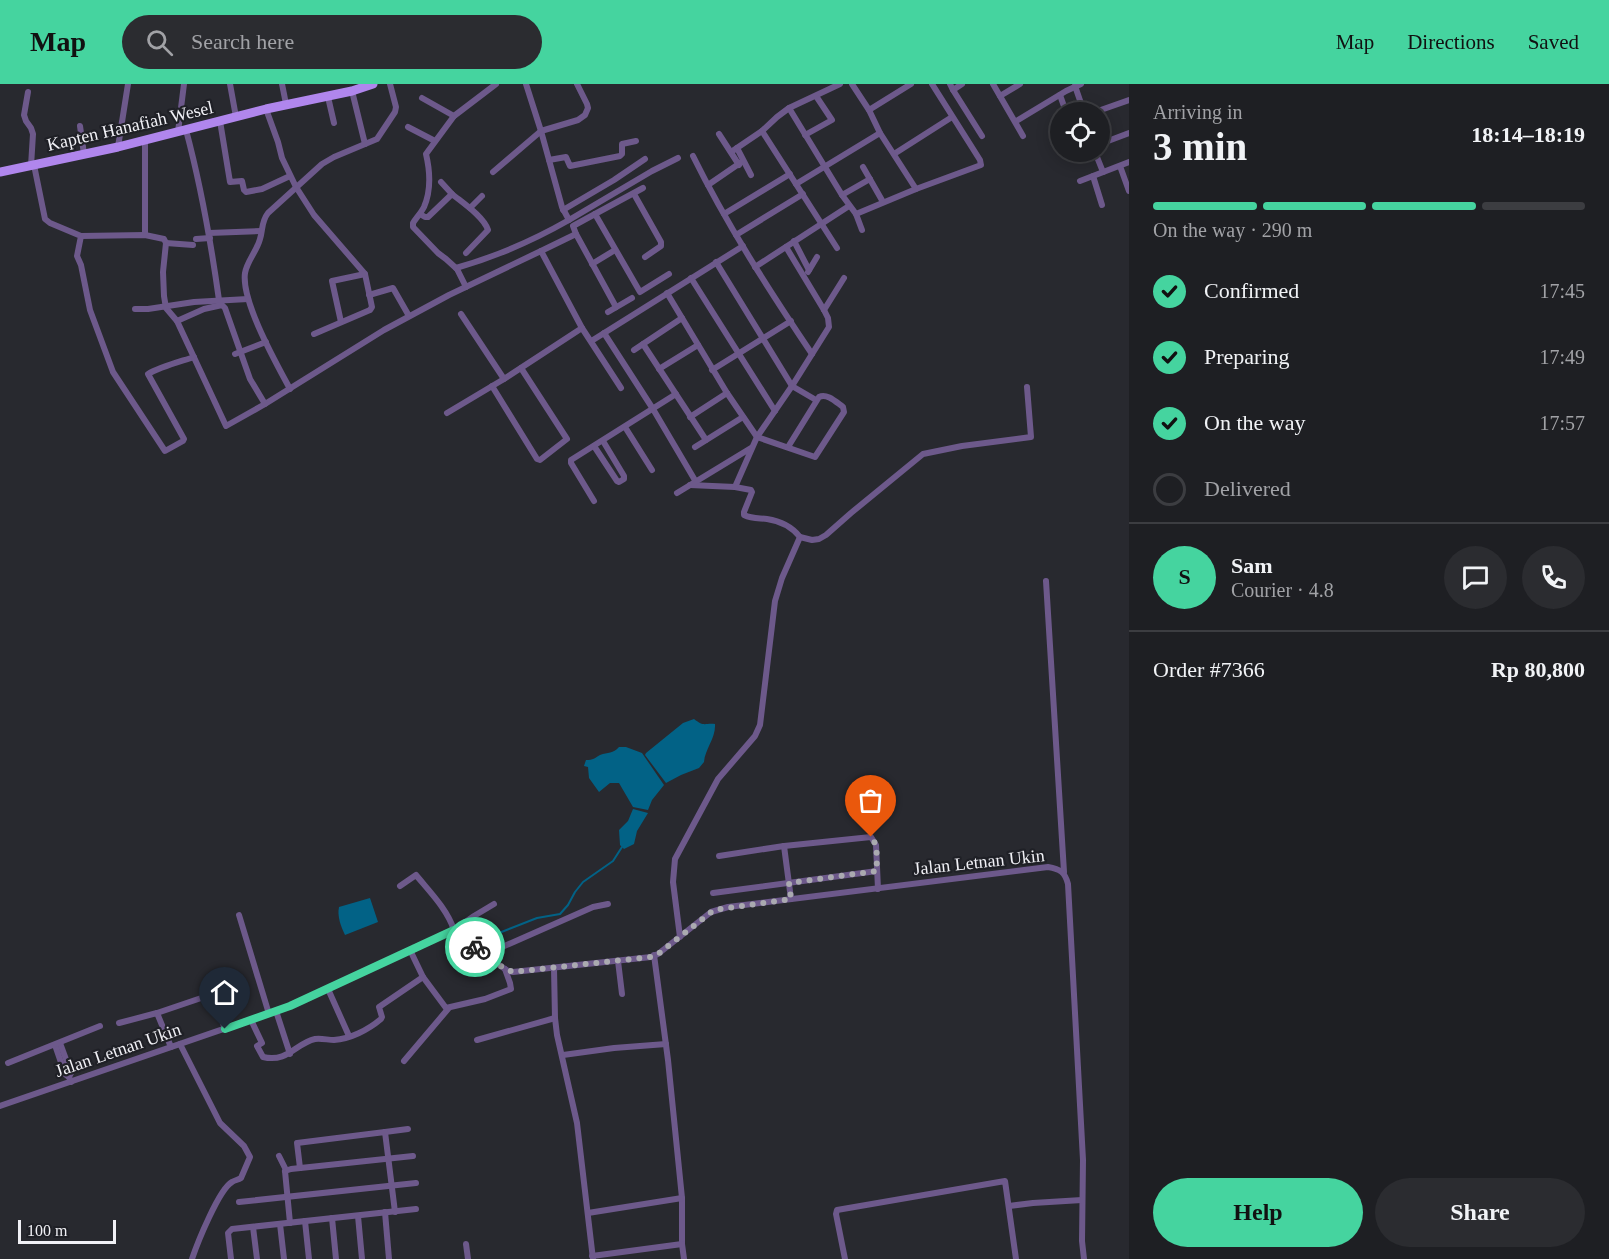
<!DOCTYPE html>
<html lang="en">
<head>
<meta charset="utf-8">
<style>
	:root { --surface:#1e1f23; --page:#2b2c30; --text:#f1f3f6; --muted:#a1a2a6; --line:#3c3d41; --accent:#45d49f }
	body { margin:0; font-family:"Times New Roman",serif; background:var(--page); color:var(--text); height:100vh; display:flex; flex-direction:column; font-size:22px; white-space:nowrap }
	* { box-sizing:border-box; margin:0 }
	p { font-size:20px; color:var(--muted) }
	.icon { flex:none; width:33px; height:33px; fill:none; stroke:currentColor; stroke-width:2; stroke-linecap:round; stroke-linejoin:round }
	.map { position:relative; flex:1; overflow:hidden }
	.sheet { display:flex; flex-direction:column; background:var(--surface); width:480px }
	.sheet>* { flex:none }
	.controls { position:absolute; left:1050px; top:18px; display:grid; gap:12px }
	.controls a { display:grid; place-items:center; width:60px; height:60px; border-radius:50%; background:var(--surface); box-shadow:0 3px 15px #0003,0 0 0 2px var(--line); font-size:30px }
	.scale { position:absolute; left:18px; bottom:15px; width:98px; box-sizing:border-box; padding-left:6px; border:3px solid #f0f0f5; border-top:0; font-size:16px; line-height:21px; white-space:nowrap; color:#f0f0f5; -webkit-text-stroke:4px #1f2026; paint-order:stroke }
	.pin { position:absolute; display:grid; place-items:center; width:51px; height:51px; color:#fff; margin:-62px -26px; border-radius:50% 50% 50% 0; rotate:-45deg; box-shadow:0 0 6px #0007 }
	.pin .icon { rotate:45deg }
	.courier { position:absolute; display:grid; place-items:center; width:60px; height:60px; margin:-30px; border:4px solid #45d49f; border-radius:50%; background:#fff; color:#222; box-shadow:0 2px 8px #0007 }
	.summary em { font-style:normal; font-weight:600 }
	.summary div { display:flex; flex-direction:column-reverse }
	.summary { display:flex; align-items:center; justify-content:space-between; height:102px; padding:0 24px }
	h1 { font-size:39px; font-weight:600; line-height:45px }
	.bar { display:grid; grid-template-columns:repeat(4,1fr); gap:9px 6px; align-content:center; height:72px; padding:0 24px }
	.bar i { height:8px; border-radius:4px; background:var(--line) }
	.bar .active { background:var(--accent) }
	.bar p { grid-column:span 4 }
	.line { display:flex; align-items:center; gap:15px; padding:0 24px; border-top:2px solid var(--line) }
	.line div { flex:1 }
	.round { display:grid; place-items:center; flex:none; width:63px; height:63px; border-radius:32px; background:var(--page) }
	ol { padding:0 24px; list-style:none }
	li { display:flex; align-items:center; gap:18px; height:66px }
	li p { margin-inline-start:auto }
	li .icon { padding:6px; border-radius:50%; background:var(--accent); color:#111; stroke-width:4 }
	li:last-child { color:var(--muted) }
	li i { width:33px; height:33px; border:3px solid var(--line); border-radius:50% }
	.primary-button { display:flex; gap:12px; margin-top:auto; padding:12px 24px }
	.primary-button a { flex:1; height:69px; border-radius:36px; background:var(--accent); color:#111; font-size:24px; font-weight:600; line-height:69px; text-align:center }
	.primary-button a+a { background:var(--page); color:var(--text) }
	header { display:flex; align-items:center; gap:36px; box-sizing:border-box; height:84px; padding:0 30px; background:var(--accent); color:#111 }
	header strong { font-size:28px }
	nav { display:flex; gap:33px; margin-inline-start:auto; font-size:21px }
	.search { width:420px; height:54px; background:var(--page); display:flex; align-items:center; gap:15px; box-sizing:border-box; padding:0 21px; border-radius:33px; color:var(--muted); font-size:22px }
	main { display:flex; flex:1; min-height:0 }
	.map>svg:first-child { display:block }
</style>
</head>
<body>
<header>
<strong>Map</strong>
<div class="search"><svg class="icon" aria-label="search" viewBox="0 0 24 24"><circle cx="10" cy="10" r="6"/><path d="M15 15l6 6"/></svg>Search here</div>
<nav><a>Map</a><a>Directions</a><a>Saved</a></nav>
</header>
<main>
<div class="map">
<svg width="1129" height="1175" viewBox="0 0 1129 1175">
	<rect width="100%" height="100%" fill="#28292f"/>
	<g fill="#026286">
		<path d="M694 635C704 643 704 639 715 640 716 654 705 665 704 678L699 684 681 691 666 699 645 671 646 669 683 639Z"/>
		<path d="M619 663H626L642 669 664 701 652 716 648 726 633 723 619 699H610L599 708 589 694 588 683 584 682 586 676C593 676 595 674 600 671 608 668 613 670 619 663Z"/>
		<path d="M633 725 648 729 637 747 634 760 624 765 620 761 619 746 628 737Z"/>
		<path d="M370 814 378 838 345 851C341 843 337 832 339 823Z"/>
	</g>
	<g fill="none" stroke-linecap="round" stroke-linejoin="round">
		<path stroke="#026286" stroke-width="2" d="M477 847 484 850 499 849 537 834 560 830 568 821 575 808 583 798 613 777 622 763"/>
		<g stroke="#6d598b" stroke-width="6">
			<path d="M230 0 236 33"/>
			<path d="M282 0 286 20"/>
			<path d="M526 0 541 47 562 123 569 136 652 87 678 74"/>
			<path d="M852 0 869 26 880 49 916 105"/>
			<path d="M950 0 953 6 962 0"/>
			<path d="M993 0 1023 52"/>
			<path d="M1075 2 1084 28"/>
			<path d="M953 6 982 52"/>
			<path d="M352 7 365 60"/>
			<path d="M28 8 24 31 26 37 31 44 33 50 31 82"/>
			<path d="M1060 11 1066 28"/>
			<path d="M1000 12 1020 0"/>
			<path d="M328 13 334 39"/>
			<path d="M422 14 454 32"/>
			<path d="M789 24 842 111 856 130 862 146"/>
			<path d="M266 25 278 58 282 74 296 103 314 131 365 190 372 223 370 226 314 250"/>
			<path d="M869 26 911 0"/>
			<path d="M1095 28 1129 16"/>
			<path d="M1018 36 1066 7 1081 0"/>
			<path d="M220 37 230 98 242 97 244 106 246 108 262 105 290 92"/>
			<path d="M80 42 84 70"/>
			<path d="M408 43 435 57"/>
			<path d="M186 46C201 102 211 159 219 216"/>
			<path d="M762 47 837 164"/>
			<path d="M178 48 184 0"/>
			<path d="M719 50 739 81"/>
			<path d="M805 51 832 36 816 12"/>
			<path d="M145 56V151"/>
			<path d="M1100 60 1129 49"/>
			<path d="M118 63 128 0"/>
			<path d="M737 64 751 91"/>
			<path d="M731 68 762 47 777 33 789 24 840 0"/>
			<path d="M1095 68 1103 88"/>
			<path d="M894 70 952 33"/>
			<path d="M693 72C727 141 769 206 812 270"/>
			<path d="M1068 73 1081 68"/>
			<path d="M549 76 566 73 570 82 620 72 622 70V60L636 57"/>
			<path d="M34 81 45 135 50 139 81 152 77 172 81 181 90 226 113 288 165 367 183 357 184 355 148 290C160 283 179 278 194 273"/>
			<path d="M1120 82 1129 107"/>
			<path d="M863 83 883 118"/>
			<path d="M493 88 541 47 578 36 585 31 588 24 587 20 577 0"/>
			<path d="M1093 92 1102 121"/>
			<path d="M1080 97 1129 78"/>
			<path d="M441 98 452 110"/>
			<path d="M796 100 880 49"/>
			<path d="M708 101 743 77"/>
			<path d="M634 110 661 158V162L645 173"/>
			<path d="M842 111 870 95"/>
			<path d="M470 124 482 112"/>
			<path d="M563 126 614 96 645 75"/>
			<path d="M420 130 425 133H428L452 110C463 119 484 133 488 146L466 169"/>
			<path d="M595 130 643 104"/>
			<path d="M724 130 790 90"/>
			<path d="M856 130 916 105 981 81 980 76 932 0"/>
			<path d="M209 149 261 147"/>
			<path d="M576 150 573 142 595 130 640 208 669 190"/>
			<path d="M736 151 803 110"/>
			<path d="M81 152 145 151 164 155 166 159 163 188 164 212 166 224 177 237 226 342 265 320 384 246 449 211 541 167 582 244 504 295 461 230"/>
			<path d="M196 155 210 154"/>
			<path d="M794 157 809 186"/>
			<path d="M166 159 193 161"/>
			<path d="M541 167 576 150 616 223"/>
			<path d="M716 178 792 302 816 316"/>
			<path d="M592 180 615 166"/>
			<path d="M755 183 849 122"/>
			<path d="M456 184C495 173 534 156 569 136"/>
			<path d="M808 188 817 173"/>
			<path d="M691 194 775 327"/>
			<path d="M466 203 457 185 446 175 438 169 413 143V139C416 134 421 129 424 123 431 107 430 87 426 70L454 32 496 0"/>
			<path d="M667 209 727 309 757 353 815 373 844 328 843 323C836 318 827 309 819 313L788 363"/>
			<path d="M369 211 393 204 409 232"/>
			<path d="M135 225H148L194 218 248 215"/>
			<path d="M824 226 844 194"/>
			<path d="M608 228 632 214"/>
			<path d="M177 237 204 225 222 221 225 224 250 295 265 320"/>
			<path d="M341 238 332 197 365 190"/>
			<path d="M582 244 621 304"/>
			<path d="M604 249 653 325 696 398"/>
			<path d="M593 256 743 162"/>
			<path d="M643 260 706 356"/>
			<path d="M634 266 682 234"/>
			<path d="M235 270 266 258"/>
			<path d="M659 285 698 261"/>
			<path d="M712 286 791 237"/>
			<path d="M492 302 537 375 540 376 567 355 521 284"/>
			<path d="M290 305C276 279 241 217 245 189 247 177 257 167 260 155 263 146 261 138 268 129L322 80 334 73 377 55 395 28 396 23 390 0"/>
			<path d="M447 329 504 295"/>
			<path d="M690 333 727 309"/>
			<path d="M625 343 652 386"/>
			<path d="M594 362 617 397 619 398 624 395V392L603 357"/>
			<path d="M695 363 743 333"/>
			<path d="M690 401 735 403 751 406 752 408 744 428V431C752 435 759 434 767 435 781 437 792 443 800 453"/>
			<path d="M735 403 757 353 792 302 829 243 828 234 824 226 786 163"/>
			<path d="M677 409 751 364"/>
			<path d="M594 417 571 379V376L676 310"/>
			<path d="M1046 497 1064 788"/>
			<path d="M784 762 791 815"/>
			<path d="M719 772 784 762 871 753 876 761 878 805"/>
			<path d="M400 802 416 791C430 808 447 825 454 846L474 832 494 820"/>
			<path d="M713 809 877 787"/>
			<path d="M239 831 269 930"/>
			<path d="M680 853 673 798 675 775 718 695 755 652 760 641 775 517 782 494 800 453 812 456 819 455 826 451 851 429 923 370 962 362 1031 353 1027 303"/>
			<path d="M410 866 423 893 446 924 485 915 511 905 510 899 505 885"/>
			<path d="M484 871 593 823 608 820"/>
			<path d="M654 871 668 976 682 1114V1160L684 1175"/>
			<path d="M618 877 622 910"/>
			<path d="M554 884 555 934 557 951 577 1039 593 1175"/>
			<path d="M328 905 349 952"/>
			<path d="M276 927 290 970"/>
			<path d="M157 929 171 963"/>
			<path d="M251 936 262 959 257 962 263 973C288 979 296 959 315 955 321 954 328 956 334 956 350 955 368 946 381 935L382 933 379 923 423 893"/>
			<path d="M119 939 157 929 213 910 225 945"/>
			<path d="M477 956 555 934"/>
			<path d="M60 959 71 989 69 993 71 998"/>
			<path d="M180 960 220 1039 244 1062 250 1073 241 1094C238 1096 235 1096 232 1098 219 1105 197 1160 192 1175"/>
			<path d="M55 961 65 990 69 993"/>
			<path d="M563 971 614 964 666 960"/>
			<path d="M404 977 448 925"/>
			<path d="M8 979 100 942"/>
			<path d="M0 1022 290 922 454 846H458L477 866 508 887 513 888 651 873 658 870 711 828 728 823 1048 783C1060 785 1065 788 1068 800L1083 1076 1082 1157 1084 1175"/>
			<path d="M385 1048 408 1045"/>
			<path d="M279 1072 286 1086 285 1087"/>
			<path d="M300 1084 297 1059 385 1048 395 1128"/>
			<path d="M239 1118 416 1099"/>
			<path d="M1009 1122 1033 1119 1082 1116"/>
			<path d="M385 1128 389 1175"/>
			<path d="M588 1129 682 1114"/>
			<path d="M358 1132 362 1175"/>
			<path d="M332 1134 336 1175"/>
			<path d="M305 1137 309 1175"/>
			<path d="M290 1139 285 1087 291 1085 413 1072"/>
			<path d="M280 1140 284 1175"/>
			<path d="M253 1143 257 1175"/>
			<path d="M466 1160 468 1175"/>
			<path d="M592 1172 682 1160"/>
			<path d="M231 1175 228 1149 232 1145 416 1125"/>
			<path d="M845 1175 836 1130 837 1126 1005 1097 1016 1175"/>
		</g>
		<path stroke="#b086ed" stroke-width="9" d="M0 88 118 63 266 25 352 7 373 0"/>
	</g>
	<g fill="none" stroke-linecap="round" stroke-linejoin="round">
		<path stroke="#aaaab0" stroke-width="6" stroke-dasharray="0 10.8" d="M475 863 505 885 513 888 651 873 658 870 714 826 791 815 789 799 877 787C876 776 879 761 871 753"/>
		<path stroke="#45d49f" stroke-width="8" d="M225 945 290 922 454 846H458L475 863"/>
	</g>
	<g text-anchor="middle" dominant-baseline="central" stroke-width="4.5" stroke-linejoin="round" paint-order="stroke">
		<g font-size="18" fill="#f0f0f5" stroke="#1f2026">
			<text transform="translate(130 42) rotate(-13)">Kapten Hanafiah Wesel</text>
			<text transform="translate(979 778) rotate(-6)">Jalan Letnan Ukin</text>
			<text transform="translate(118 966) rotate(-19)">Jalan Letnan Ukin</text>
		</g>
	</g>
</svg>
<div class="controls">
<a><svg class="icon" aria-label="locate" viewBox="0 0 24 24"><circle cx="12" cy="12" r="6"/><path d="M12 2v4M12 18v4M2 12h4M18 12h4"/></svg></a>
</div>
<div class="scale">100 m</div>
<div class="pin" style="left:871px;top:753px;background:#ea580c"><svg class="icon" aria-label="bag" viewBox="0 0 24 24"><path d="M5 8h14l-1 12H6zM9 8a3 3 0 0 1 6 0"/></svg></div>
<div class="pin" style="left:225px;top:945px;background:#1f2937"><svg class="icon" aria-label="home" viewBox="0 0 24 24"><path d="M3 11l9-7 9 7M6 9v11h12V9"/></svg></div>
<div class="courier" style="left:475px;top:863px"><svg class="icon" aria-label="bike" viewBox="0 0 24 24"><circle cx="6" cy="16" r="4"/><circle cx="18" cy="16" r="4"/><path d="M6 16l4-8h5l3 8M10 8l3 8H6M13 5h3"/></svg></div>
</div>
<section class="sheet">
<div class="summary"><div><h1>3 min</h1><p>Arriving in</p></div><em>18:14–18:19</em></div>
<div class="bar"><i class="active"></i><i class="active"></i><i class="active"></i><i></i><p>On the way · 290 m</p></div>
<ol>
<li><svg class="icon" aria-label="check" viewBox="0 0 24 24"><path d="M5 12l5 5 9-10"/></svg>Confirmed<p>17:45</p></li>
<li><svg class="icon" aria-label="check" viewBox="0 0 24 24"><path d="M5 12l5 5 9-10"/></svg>Preparing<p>17:49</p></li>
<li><svg class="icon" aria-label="check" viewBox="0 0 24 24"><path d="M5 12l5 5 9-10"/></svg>On the way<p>17:57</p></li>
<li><i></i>Delivered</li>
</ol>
<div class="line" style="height:108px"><b class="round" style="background:var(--accent);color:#111">S</b><div><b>Sam</b><p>Courier · 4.8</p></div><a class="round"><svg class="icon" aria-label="chat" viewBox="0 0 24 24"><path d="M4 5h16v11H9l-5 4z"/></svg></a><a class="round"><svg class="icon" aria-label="phone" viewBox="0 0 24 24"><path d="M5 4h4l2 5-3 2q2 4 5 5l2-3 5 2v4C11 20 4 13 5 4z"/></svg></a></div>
<div class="line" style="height:78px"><div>Order #7366</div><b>Rp 80,800</b></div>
<div class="primary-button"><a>Help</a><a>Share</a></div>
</section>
</main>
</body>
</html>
